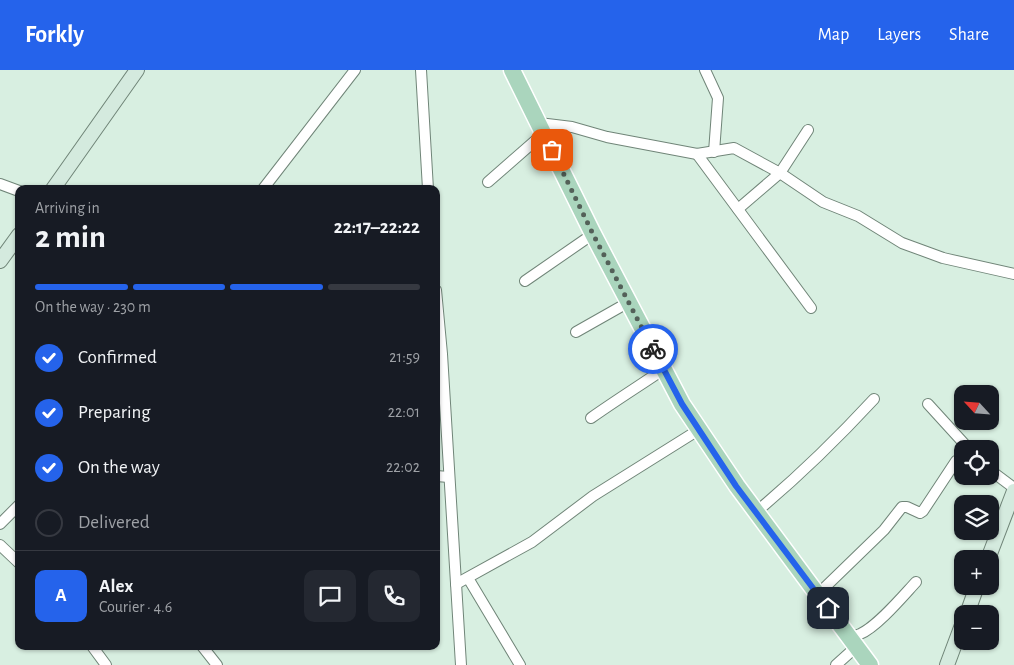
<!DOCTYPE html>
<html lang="en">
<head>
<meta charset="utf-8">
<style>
	:root { --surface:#171b24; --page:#242831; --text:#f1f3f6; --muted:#9ea1a6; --line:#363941; --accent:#2563eb }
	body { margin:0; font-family:"Alegreya Sans",sans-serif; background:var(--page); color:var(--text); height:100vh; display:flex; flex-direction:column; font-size:19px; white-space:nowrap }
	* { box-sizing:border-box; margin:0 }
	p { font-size:16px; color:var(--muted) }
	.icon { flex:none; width:28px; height:28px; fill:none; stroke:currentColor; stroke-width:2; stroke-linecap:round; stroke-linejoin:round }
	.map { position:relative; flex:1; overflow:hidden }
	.side { position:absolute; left:15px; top:115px; width:425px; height:465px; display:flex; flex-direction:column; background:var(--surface); border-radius:10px; box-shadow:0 1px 4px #0004 }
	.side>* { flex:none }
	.needle { width:32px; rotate:296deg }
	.fabs { position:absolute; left:954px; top:315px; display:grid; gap:10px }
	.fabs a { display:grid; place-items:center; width:45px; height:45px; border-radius:10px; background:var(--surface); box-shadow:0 1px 4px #0004; font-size:25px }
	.pin { position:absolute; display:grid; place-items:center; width:42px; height:42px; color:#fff; margin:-21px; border-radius:10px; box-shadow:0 2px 8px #0006 }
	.courier { position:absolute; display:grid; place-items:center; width:50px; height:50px; margin:-25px; border:4px solid #2563eb; border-radius:50%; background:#fff; color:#222; box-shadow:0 1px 6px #0007 }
	.overview em { font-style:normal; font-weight:600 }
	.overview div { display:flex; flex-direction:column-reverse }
	.overview { display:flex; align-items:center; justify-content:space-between; height:85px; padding:0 20px }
	h1 { font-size:32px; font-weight:600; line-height:38px }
	.bar { display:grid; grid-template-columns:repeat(4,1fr); gap:8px 5px; align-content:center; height:60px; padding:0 20px }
	.bar i { height:6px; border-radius:4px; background:var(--line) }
	.bar .selected { background:var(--accent) }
	.bar p { grid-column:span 4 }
	.line { display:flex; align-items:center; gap:12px; padding:0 20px; border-top:1px solid var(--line) }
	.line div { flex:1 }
	.round { display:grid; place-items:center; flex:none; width:52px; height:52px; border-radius:10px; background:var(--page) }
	ol { padding:0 20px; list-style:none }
	li { display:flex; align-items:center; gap:15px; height:55px }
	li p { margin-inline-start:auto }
	li .icon { padding:5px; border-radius:50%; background:var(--accent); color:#fff; stroke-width:4 }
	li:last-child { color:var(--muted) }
	li i { width:28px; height:28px; border:2px solid var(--line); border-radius:50% }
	header { display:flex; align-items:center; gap:30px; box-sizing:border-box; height:70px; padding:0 25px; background:var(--accent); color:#fff }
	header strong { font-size:24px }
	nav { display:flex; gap:28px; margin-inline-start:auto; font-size:18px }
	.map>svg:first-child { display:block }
</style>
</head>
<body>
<header>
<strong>Forkly</strong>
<nav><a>Map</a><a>Layers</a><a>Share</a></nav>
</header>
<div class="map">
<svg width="1014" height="595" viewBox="0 0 1014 595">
	<rect width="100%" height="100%" fill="#d8efe1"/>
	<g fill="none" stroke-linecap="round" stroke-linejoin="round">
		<defs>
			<g id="street">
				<path d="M421 0 428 119"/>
				<path d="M705 0 718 28 714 82"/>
				<path d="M539 53 572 57 607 67 697 84 734 78 780 103 823 132 858 146 902 173 943 188 1014 204"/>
				<path d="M697 84 811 238"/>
				<path d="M488 112 544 63"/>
				<path d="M0 114 19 121"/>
				<path d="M263 119 355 0"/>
				<path d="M738 139 780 103 808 60"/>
				<path d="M525 211 593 164"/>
				<path d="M436 220 442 284 461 595"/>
				<path d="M576 262 629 232"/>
				<path d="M928 334 969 379"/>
				<path d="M591 348C615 331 639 316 664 299"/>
				<path d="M990 400 1014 418"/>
				<path d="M436 406 449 407"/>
				<path d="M756 442C798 407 837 369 874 329"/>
				<path d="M0 454 19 435"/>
				<path d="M0 475 19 493"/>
				<path d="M468 508 520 595"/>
				<path d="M456 514 532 472 593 426 700 359"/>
				<path d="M817 525 884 460 902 437H907L920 443 923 441 956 391"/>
				<path d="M848 566C852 566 856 566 860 564 877 557 903 526 916 512"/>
				<path d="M92 576 106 595"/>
				<path d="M202 576 217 595"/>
				<path d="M836 595 856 577"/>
			</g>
			<g id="secondary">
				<path d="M53 119 137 0"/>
				<path d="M0 191 19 165"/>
				<path d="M988 489 1014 421"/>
				<path d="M967 544 977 516"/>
				<path d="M947 595 962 555"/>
			</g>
			<path id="primary" d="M512 0 593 164 682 334 737 416 870 595"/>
		</defs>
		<use href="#street" stroke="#708578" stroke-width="12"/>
		<use href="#secondary" stroke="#708578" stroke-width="16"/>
		<use href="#primary" stroke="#fff" stroke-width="19"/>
		<use href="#street" stroke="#fff" stroke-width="10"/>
		<use href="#secondary" stroke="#d4eade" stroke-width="14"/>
		<use href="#primary" stroke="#aad5bd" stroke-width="16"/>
	</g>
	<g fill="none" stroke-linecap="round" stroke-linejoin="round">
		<path stroke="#536058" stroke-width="5" stroke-dasharray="0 9" d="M552 80 593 164 653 279"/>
		<path stroke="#2563eb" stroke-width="6" d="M653 279 682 334 736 416 828 538"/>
	</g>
</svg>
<div class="fabs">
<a><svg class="needle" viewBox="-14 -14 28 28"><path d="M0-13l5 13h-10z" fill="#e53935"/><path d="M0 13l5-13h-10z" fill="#9ea1a6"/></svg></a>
<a><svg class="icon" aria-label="locate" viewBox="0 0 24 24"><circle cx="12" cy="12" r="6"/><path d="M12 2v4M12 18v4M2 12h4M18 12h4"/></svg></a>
<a><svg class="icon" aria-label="layers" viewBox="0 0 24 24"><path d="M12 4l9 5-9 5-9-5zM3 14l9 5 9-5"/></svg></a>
<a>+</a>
<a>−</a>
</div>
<div class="pin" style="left:552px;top:80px;background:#ea580c"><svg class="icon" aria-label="bag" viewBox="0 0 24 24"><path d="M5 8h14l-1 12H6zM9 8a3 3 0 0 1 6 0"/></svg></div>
<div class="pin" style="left:828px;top:538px;background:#1f2937"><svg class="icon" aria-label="home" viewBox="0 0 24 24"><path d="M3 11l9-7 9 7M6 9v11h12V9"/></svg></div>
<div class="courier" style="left:653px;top:279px"><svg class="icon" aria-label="bike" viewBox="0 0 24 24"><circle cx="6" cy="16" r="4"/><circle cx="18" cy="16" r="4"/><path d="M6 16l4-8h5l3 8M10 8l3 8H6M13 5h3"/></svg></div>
<section class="side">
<div class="overview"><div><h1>2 min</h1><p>Arriving in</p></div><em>22:17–22:22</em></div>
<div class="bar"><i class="selected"></i><i class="selected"></i><i class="selected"></i><i></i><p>On the way · 230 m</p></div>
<ol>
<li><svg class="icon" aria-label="check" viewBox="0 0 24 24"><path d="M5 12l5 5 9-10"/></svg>Confirmed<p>21:59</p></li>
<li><svg class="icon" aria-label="check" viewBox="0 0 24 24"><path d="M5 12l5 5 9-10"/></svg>Preparing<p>22:01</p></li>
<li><svg class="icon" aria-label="check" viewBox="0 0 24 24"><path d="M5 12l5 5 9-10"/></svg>On the way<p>22:02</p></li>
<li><i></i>Delivered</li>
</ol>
<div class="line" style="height:90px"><b class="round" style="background:var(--accent);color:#fff">A</b><div><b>Alex</b><p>Courier · 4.6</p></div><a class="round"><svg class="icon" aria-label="chat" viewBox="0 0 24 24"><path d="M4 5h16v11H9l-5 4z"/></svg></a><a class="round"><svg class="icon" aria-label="phone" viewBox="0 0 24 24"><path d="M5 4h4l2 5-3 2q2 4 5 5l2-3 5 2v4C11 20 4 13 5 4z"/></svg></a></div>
</section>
</div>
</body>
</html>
